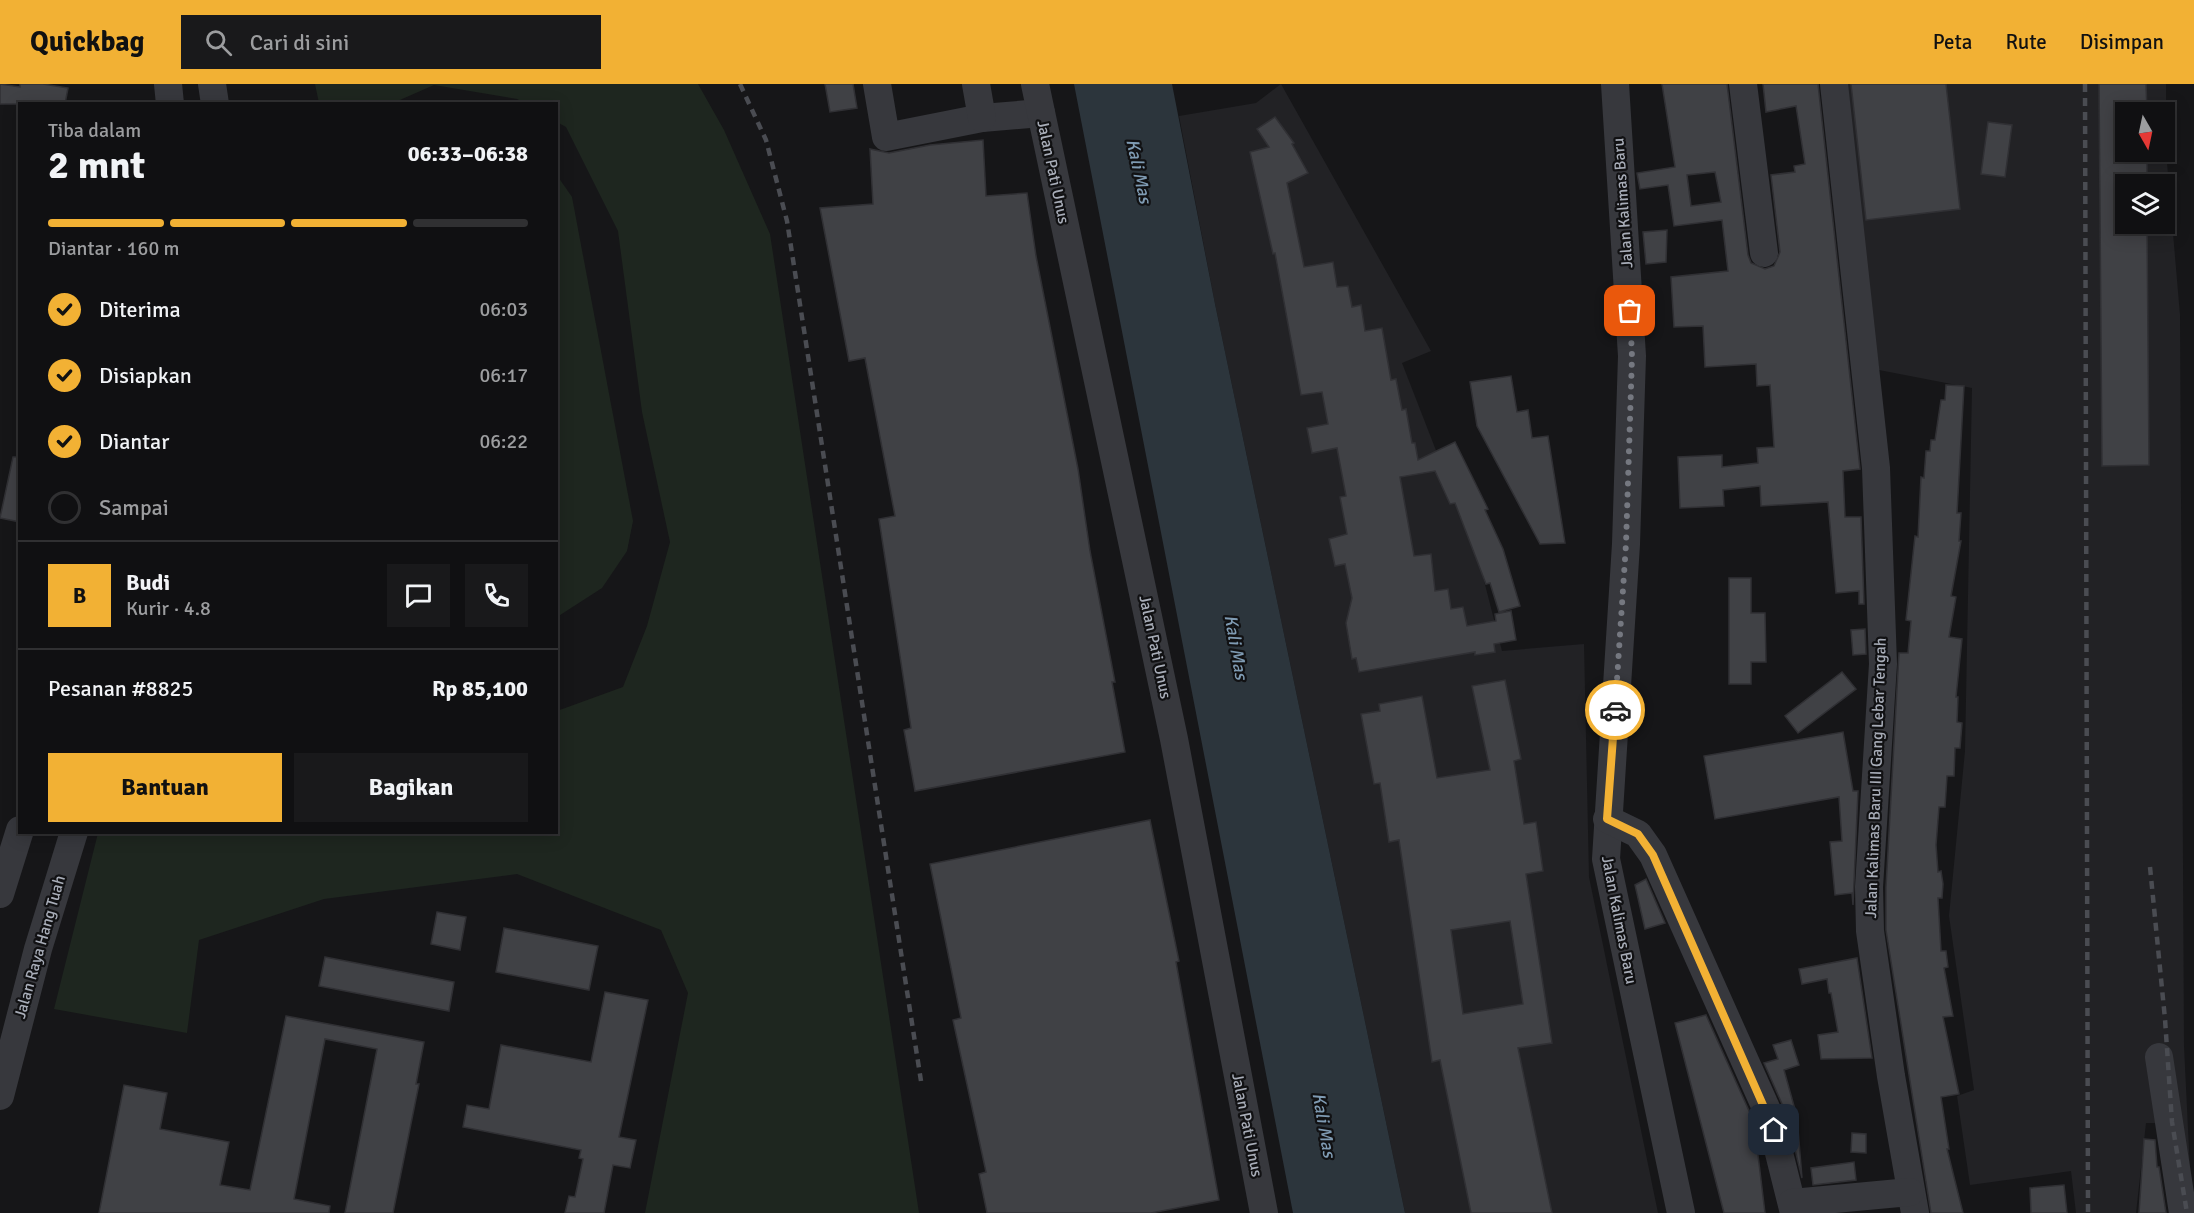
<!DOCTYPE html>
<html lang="id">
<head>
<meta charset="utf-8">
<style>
	:root { --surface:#101012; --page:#19191b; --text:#f1f3f6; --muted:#9c9d9f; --line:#303032; --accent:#f2b134 }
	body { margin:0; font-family:Signika,sans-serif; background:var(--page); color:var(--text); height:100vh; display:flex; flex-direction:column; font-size:22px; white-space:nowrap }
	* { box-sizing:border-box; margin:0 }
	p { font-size:20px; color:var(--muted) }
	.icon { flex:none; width:33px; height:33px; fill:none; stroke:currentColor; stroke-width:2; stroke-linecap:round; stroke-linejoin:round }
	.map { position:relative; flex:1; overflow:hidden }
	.drawer { position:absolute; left:18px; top:18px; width:540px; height:732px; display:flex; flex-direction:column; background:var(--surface); border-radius:0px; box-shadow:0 3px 15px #0003,0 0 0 2px var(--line) }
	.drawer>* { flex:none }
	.needle { width:39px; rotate:171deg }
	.fabs { position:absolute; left:2115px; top:18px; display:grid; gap:12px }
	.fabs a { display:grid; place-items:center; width:60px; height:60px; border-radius:0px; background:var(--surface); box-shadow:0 3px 15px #0003,0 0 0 2px var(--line); font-size:30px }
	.pin { position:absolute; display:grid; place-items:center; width:51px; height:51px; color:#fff; margin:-26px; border-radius:12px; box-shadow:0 3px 9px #0006 }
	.courier { position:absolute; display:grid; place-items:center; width:60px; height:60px; margin:-30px; border:4px solid #f2b134; border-radius:50%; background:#fff; color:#222; box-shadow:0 2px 8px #0007 }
	.overview em { font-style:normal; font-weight:700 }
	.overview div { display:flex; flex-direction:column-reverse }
	.overview { display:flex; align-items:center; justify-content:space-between; height:102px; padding:0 30px }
	h1 { font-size:39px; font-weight:700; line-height:45px }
	.bar { display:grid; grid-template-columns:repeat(4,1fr); gap:9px 6px; align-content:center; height:72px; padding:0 30px }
	.bar i { height:8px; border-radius:4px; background:var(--line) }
	.bar .active { background:var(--accent) }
	.bar p { grid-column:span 4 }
	.line { display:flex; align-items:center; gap:15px; padding:0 30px; border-top:2px solid var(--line) }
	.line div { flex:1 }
	.round { display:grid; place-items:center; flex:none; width:63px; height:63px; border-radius:0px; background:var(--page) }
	ol { padding:0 30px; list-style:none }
	li { display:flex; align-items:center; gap:18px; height:66px }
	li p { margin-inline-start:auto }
	li .icon { padding:6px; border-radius:50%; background:var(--accent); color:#111; stroke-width:4 }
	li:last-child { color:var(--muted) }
	li i { width:33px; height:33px; border:3px solid var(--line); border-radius:50% }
	.button { display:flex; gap:12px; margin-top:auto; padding:12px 30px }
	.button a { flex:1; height:69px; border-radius:0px; background:var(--accent); color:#111; font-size:24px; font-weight:700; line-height:69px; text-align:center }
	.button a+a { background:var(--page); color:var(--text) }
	header { display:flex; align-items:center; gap:36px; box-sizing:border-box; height:84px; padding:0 30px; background:var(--accent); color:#111 }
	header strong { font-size:28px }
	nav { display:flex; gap:33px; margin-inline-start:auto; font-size:21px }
	.search { width:420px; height:54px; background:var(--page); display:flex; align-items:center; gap:15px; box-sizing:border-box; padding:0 21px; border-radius:0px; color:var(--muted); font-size:22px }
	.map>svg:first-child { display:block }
</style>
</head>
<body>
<header>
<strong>Quickbag</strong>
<div class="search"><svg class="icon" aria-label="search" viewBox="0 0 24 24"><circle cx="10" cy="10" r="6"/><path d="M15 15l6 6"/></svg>Cari di sini</div>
<nav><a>Peta</a><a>Rute</a><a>Disimpan</a></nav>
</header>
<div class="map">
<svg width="2194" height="1129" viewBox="0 0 2194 1129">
	<rect width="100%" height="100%" fill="#161618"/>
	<g fill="#222225" fill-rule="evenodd">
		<path d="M1281 0 1431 267 1402 279 1479 477 1502 567 1584 560 1589 793 1658 1129H1405L1215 220 1179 32 1256 19Z"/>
		<path d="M1842 0H2166V67L2180 231 2184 962 2190 1086 2164 1039H2146L2136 1129H2076L2071 1087 1970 1101 1957 1012 1974 1006 1949 832 1965 667 1972 304 1879 286ZM2126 28H2164V68H2126ZM2126 100H2164V140H2126Z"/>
	</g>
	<g fill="#1e261f">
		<path d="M315 0H698L724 46 770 150 919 1129H645L688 909 661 846 517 790 324 815 199 856 187 949 54 925 98 749 556 748 557 627 623 603 647 542 670 458 642 328 618 147 566 43 557 38 556 20 525 19 517 15 434 1 393 19H319Z"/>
		<path d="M556 90 572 113 633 437 627 467 602 504 557 533Z"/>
	</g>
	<path fill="#2c353c" d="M1074 0H1172L1215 220 1405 1129H1293Z"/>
	<g fill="#404145" stroke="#303034" stroke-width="1.5" fill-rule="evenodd">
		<path d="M0 0 20 3V0H43L68 4 65 20H0Z"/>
		<path d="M825 0H853L857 24 830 28Z"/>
		<path d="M1662 0H1727L1748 171 1751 179 1765 185 1774 182 1780 168 1771 91 1795 88 1794 82 1805 80 1796 22 1766 28 1763 0H1818L1860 385 1843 387 1845 433H1861L1864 520H1859V507L1836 509 1828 418 1761 422 1760 402 1723 406 1724 422 1680 424 1678 373 1722 371V383L1758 379 1757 364 1774 363 1770 301 1757 302 1756 280 1705 283 1703 242 1674 243 1671 193 1728 187 1722 136 1674 142 1668 101 1640 105 1637 89 1675 83ZM1715 88 1721 118 1691 122 1687 91Z"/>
		<path d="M1851 0H1946L1960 125 1866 136Z"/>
		<path d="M2099 0H2146L2147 28H2126V68H2147V100H2126V140H2147L2149 381 2102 382Z"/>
		<path d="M1275 33 1294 59 1292 60 1308 89 1287 99 1304 183 1333 178 1337 203 1348 202 1352 223 1361 221 1365 247 1382 244 1391 296 1396 295 1402 326 1406 325 1412 359H1415L1418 376 1455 358 1488 425 1485 426 1503 465 1520 522 1499 528 1490 499 1486 500 1455 419 1450 420 1435 387 1400 393 1414 472 1431 470 1435 507 1448 505 1451 525 1463 523 1467 542 1496 537 1495 530 1511 527 1516 556 1494 560 1495 568 1475 571V568L1359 588 1356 574 1352 575 1346 539 1352 514 1345 480 1335 482 1329 455 1347 450 1340 413 1346 412 1337 364 1312 369 1307 344 1328 340 1322 308 1301 311 1275 169 1273 170 1250 68 1269 63 1257 45Z"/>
		<path d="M1988 38 2012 41 2005 93 1981 90Z"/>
		<path d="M983 56 986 112 1027 109 1036 172 1078 385 1090 467 1115 598H1112L1125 668 915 707 904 646 911 644 879 435 895 432 865 274 849 277 820 124 873 120 870 65 889 69 930 61Z"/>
		<path d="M1667 146 1666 178 1646 180 1643 148Z"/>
		<path d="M1511 292 1517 328 1528 326 1532 354 1548 352 1565 459 1540 460 1477 342 1470 298Z"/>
		<path d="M1946 301 1964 302 1957 429H1961L1959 457H1961L1951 512 1956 513 1949 553 1962 555 1956 613H1958L1957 638 1962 639 1960 664H1955L1954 692H1947L1945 723H1939L1936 761 1938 788 1941 787 1943 800 1942 814H1938L1941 867H1946L1948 883 1944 884 1953 932 1943 933 1959 1010 1941 1013 1949 1065H1947L1963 1129H1931L1886 846V803L1899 569H1908L1911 537 1906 536 1915 452 1918 453 1921 393 1924 394 1926 367H1930L1931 356H1935L1941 316H1945Z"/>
		<path d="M13 373H20V438L0 434Z"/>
		<path d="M1729 494H1751V529H1765L1766 578H1751V600H1729Z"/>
		<path d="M1865 545 1866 570 1853 571 1851 546Z"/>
		<path d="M1842 588 1856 605 1798 649 1785 632Z"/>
		<path d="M1505 596 1521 675 1514 677 1524 740 1536 738 1543 787 1526 790 1552 959 1518 964 1552 1129H1471L1440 976 1432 978 1399 756 1389 758 1380 699 1374 700 1361 630 1380 627 1379 620 1422 612 1437 694 1490 686 1472 602ZM1510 837 1523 920 1463 930 1451 846Z"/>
		<path d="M1843 648 1853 707H1858L1853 821 1852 809 1835 811 1830 758 1842 757 1839 713 1715 735 1704 672Z"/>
		<path d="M1150 736 1179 877 1176 878 1219 1116 1151 1129H987L979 1090 986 1088 953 936 961 934 930 780Z"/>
		<path d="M1646 795 1665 839 1645 845 1635 801Z"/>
		<path d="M437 828 466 833 460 866 431 860Z"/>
		<path d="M504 844 598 862 589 906 496 888Z"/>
		<path d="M325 873 454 898 449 927 319 902Z"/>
		<path d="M1857 874 1872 974 1821 975 1818 951 1838 948 1831 909H1829L1827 895 1802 900 1799 885Z"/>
		<path d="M605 908 648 916 619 1053 636 1056 630 1084 613 1081 604 1129H565L569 1112 575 1113 583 1075 579 1074 581 1066 463 1043 467 1021 489 1025 501 961 591 978Z"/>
		<path d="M1706 931 1754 1038 1765 1129H1724L1675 939Z"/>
		<path d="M286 932 424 958 416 1000H419L393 1129H345L377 965 325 955 294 1115 330 1122 329 1129H99L124 1001 167 1009 160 1045 229 1058 220 1101 250 1106Z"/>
		<path d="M1791 956 1799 981 1784 986 1797 1033 1802 1094 1786 1029 1764 979 1778 975 1773 961Z"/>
		<path d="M1852 1049 1866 1050V1069L1851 1068Z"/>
		<path d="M2144 1055 2155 1056 2157 1083H2159L2166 1129H2139Z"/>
		<path d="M1854 1078 1856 1096 1813 1101 1811 1084Z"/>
		<path d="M2064 1101 2067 1129H2031L2030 1104Z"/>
	</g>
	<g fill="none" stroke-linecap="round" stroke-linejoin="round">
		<g stroke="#37383d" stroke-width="28">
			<path d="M168 0 170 20"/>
			<path d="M212 0 215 20"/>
			<path d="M877 0 886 53 982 34 1041 29"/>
			<path d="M976 0 982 34"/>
			<path d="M1035 0 1174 655 1264 1129"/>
			<path d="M1615 0 1632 272 1626 460 1606 775 1681 1129"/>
			<path d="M1743 0 1764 169"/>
			<path d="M1834 0 1876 384 1883 580 1869 803 1870 847 1891 992 1915 1129"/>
			<path d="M1607 735 1638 750 1653 771 1770 1033 1794 1129"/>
			<path d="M0 810 20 746"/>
			<path d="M2159 973 2183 1129"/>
			<path d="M0 1012 38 865 74 748"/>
			<path d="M1792 1119 1910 1108"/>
		</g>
		<g stroke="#4a4c52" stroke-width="4.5" stroke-dasharray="8 6" stroke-linecap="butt">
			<path d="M740 0 766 56 787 137 921 997"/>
			<path d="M2085 0 2088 1129"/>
			<path d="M2150 783 2165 935 2172 1038 2187 1129"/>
		</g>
	</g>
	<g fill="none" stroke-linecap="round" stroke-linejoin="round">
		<path stroke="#757880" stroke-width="6" stroke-dasharray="0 10.8" d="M1615 626 1626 460 1632 273 1630 227"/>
		<path stroke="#f2b134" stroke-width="8" d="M1615 626 1607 735 1638 750 1653 771 1774 1046"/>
	</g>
	<g text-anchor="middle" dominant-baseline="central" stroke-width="4.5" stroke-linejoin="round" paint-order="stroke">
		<g font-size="16" fill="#a8adb8" stroke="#111113">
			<text transform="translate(1053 88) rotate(78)">Jalan Pati Unus</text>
			<text transform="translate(1623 119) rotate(-94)">Jalan Kalimas Baru</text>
			<text transform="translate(1155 563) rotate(78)">Jalan Pati Unus</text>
			<text transform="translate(1876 694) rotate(-88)">Jalan Kalimas Baru III Gang Lebar Tengah</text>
			<text transform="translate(1619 836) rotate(79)">Jalan Kalimas Baru</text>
			<text transform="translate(40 863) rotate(-74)">Jalan Raya Hang Tuah</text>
			<text transform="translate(1247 1041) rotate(79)">Jalan Pati Unus</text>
		</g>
		<g font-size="18" font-style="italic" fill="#7f9bb3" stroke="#111113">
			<text transform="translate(1139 87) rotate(78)">Kali Mas</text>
			<text transform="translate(1236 563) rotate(80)">Kali Mas</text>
			<text transform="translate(1324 1041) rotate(80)">Kali Mas</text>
		</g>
	</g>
</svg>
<div class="fabs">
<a><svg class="needle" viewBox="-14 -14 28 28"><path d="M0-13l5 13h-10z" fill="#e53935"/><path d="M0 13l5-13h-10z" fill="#9c9d9f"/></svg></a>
<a><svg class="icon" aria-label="layers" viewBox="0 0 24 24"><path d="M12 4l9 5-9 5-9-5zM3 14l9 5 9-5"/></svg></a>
</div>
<div class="pin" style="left:1630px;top:227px;background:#ea580c"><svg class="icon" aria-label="bag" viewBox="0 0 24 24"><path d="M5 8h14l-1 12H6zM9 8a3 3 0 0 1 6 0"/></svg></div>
<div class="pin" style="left:1774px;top:1046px;background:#1f2937"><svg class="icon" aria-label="home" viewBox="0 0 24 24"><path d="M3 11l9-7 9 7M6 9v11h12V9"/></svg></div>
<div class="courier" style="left:1615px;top:626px"><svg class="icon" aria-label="car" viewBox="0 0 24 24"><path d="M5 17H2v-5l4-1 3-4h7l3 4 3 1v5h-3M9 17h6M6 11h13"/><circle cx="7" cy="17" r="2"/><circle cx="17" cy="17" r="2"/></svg></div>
<section class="drawer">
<div class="overview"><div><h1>2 mnt</h1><p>Tiba dalam</p></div><em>06:33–06:38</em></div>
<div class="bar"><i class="active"></i><i class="active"></i><i class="active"></i><i></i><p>Diantar · 160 m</p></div>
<ol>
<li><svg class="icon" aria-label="check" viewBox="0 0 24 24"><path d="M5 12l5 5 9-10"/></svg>Diterima<p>06:03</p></li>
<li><svg class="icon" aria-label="check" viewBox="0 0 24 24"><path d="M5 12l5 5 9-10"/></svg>Disiapkan<p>06:17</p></li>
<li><svg class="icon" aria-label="check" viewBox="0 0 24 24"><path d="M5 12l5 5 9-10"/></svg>Diantar<p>06:22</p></li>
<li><i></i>Sampai</li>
</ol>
<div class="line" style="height:108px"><b class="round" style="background:var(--accent);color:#111">B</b><div><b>Budi</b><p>Kurir · 4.8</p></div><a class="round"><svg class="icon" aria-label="chat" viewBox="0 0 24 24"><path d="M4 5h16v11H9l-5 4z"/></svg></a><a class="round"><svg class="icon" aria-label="phone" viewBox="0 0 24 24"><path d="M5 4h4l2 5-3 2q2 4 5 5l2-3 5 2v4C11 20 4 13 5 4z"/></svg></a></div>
<div class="line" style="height:78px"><div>Pesanan #8825</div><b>Rp 85,100</b></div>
<div class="button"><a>Bantuan</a><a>Bagikan</a></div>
</section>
</div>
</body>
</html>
